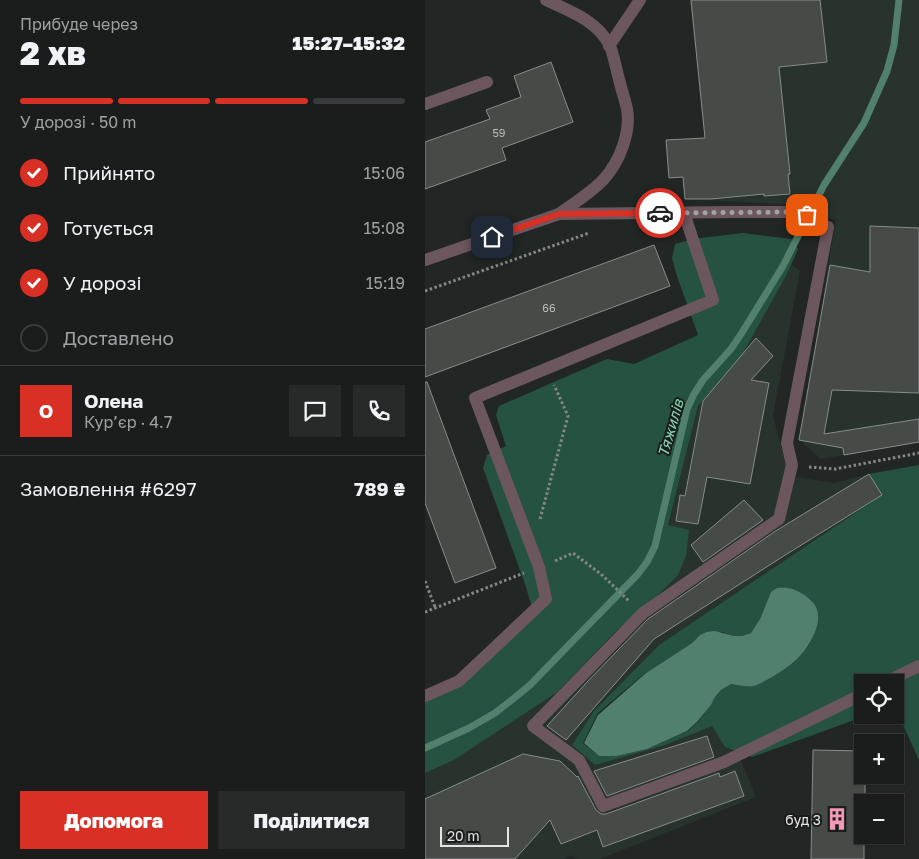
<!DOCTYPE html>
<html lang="uk">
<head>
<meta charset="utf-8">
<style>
	:root { --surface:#1a1d1c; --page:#272a29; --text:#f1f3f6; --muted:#9fa2a3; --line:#383b3b; --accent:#d93025 }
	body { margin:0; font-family:"Golos Text",sans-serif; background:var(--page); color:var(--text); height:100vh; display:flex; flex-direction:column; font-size:19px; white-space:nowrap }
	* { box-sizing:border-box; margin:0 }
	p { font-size:16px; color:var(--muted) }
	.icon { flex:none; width:28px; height:28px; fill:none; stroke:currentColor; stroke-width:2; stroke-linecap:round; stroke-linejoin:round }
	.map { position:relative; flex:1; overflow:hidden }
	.panel { display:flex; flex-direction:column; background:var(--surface); width:425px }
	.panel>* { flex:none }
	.buttons { position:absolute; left:429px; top:674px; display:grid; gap:10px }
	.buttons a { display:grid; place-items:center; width:50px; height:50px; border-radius:0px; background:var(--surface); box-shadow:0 1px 4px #0004,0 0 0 1px var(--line); font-size:25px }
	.scale { position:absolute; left:15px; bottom:12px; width:69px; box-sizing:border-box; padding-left:5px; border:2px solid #e3e6e5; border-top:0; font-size:14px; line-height:18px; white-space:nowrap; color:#e3e6e5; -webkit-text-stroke:4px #191d1b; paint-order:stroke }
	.pin { position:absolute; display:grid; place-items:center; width:42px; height:42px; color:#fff; margin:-21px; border-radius:10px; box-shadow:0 2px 8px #0006 }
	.courier { position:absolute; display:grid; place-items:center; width:50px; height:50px; margin:-25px; border:4px solid #d93025; border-radius:50%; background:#fff; color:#222; box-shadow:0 1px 6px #0007 }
	.headline em { font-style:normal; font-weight:800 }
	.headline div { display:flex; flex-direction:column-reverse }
	.headline { display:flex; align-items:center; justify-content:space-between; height:85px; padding:0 20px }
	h1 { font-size:32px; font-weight:800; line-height:38px }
	.bar { display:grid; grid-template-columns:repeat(4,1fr); gap:8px 5px; align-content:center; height:60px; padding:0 20px }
	.bar i { height:6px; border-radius:4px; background:var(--line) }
	.bar .on { background:var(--accent) }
	.bar p { grid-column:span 4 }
	.line { display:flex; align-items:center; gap:12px; padding:0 20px; border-top:1px solid var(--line) }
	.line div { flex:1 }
	.round { display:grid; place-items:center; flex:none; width:52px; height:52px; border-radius:0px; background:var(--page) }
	ol { padding:0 20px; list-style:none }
	li { display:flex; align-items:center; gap:15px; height:55px }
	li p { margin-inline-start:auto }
	li .icon { padding:5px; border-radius:50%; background:var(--accent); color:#fff; stroke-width:4 }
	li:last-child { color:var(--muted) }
	li i { width:28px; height:28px; border:2px solid var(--line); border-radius:50% }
	.primary-button { display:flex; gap:10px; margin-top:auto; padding:10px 20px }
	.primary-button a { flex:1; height:58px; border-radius:0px; background:var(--accent); color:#fff; font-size:20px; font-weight:800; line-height:58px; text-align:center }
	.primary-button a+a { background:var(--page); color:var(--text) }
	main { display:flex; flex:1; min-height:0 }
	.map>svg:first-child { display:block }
</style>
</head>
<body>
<main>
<section class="panel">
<div class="headline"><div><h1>2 хв</h1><p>Прибуде через</p></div><em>15:27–15:32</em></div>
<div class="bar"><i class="on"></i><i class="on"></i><i class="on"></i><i></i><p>У дорозі · 50 m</p></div>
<ol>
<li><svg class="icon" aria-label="check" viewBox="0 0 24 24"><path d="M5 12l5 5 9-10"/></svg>Прийнято<p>15:06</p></li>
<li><svg class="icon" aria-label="check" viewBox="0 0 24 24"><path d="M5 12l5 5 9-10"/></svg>Готується<p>15:08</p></li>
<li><svg class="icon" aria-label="check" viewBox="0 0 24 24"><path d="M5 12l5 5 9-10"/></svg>У дорозі<p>15:19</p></li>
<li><i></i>Доставлено</li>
</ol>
<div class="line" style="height:90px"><b class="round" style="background:var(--accent);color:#fff">О</b><div><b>Олена</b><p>Кур’єр · 4.7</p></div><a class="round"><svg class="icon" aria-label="chat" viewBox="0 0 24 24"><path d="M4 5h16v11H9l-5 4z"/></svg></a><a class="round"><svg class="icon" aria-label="phone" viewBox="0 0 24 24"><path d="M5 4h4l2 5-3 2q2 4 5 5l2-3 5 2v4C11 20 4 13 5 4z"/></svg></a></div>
<div class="line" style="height:65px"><div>Замовлення #6297</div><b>789 ₴</b></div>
<div class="primary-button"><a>Допомога</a><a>Поділитися</a></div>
</section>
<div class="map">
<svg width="494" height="859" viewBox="0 0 494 859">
	<rect width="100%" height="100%" fill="#222725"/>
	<g fill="#28332e">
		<path d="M265 0H494V442L396 459 374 440 411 220 384 215 387 206 286 200Z"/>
		<path d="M366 265 375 270 348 416 364 476 409 483 444 474 457 495 234 645 169 711 147 745 170 765 287 726 300 747 312 751 331 797 175 859H152L146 855 139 859H0V773L29 760 131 693 243 526 273 406 317 355Z"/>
	</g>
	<g fill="#265341" fill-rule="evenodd">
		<path d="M318 233 366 239 373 249 363 272 317 355 273 406 243 525 264 530 261 556 253 575 232 596 193 629 131 693 29 760 0 773V696L34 681 108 611 100 584 58 468 62 455 81 446 71 415 74 406 182 359 209 364 273 335 252 276 247 258 250 244 268 239Z"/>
		<path d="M494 465V760L470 707V682H438V715H443L327 757 300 747 287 726 240 745 170 765 147 745 169 711 234 645 457 495 444 474ZM346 592 391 607C394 622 390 633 383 646L319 686 306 684 296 690 290 697 286 705 273 722 263 731 222 749 192 756H174L158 743 173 713 219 674 267 643 275 635 297 632 309 636H317L326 633 335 619Z"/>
	</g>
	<path fill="#51816c" d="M352 588C365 587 370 589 381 596 384 599 389 603 391 607 399 624 383 648 372 659 364 667 339 683 329 686 321 687 313 685 306 684L296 690 290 697 286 705 272 722 262 731 222 749 192 756H174L159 743 173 715 221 673 267 643 275 635 282 632 290 631 309 636H317L326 633 335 619 346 592Z"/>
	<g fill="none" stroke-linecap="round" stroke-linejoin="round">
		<path stroke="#51816c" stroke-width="7" d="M0 748 44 728 70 713 88 699 105 685 213 574 222 562 230 546 262 409 269 394 278 380 306 349 318 331 358 266 399 185 439 123 462 71 469 45 474 0"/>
	</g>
	<g fill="#464b48" stroke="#878d8a">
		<path d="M266 0H395L402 62 354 67 365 174H363L365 194 339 196V194L286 199H260L258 177 244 178 241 140 280 138Z"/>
		<path d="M126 62 148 122 77 148 81 160 0 189V142L65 119 61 110 96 97 89 76Z"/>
		<path d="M445 226 494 228V393L407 390 399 434 494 419V442L419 455 418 448 374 440 405 265 445 272Z"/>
		<path d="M229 245 245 286 0 377V329Z"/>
		<path d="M331 338 348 356 326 380 344 383 325 484 282 477 273 524 251 521 255 495 260 496 278 401Z"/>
		<path d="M0 382H2L71 568 30 583 0 503Z"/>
		<path d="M444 474 457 495 365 552 229 639 141 740 122 726 163 681 223 619 349 532Z"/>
		<path d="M319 500 338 520 278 562 266 545Z"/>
		<path d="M282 736 289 757 182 796 169 771Z"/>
		<path d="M388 750 438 751V775H440V802H438V835H439V859H386Z"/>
		<path d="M98 754 135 761 152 777 153 776 171 810 176 814H181L294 773 295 777 310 771 319 796 178 847 172 830 136 844 125 820 90 859H0V799Z"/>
	</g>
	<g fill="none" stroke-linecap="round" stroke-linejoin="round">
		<g stroke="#848886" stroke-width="3" stroke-dasharray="2.5 2.5" stroke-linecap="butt">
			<path d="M0 291 164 233"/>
			<path d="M384 467 410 469 494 453"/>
			<path d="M115 519 143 416 129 385"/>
			<path d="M130 561 148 553 177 575 204 601"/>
			<path d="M0 581 10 607"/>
			<path d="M0 612 99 573"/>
		</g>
		<g stroke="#6b575d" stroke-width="12">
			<path d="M121 0C145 11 173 21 185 46 189 56 191 69 194 79 196 89 200 99 202 109 206 132 195 161 179 179 166 193 149 203 134 214"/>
			<path d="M184 46 215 0"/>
			<path d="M0 104 62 82"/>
			<path d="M403 227 362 443 367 465 354 519 218 613 108 726 154 760 178 806 299 762 438 694"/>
			<path d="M0 260 134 214 307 212H366L397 218"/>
			<path d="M461 682 494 666"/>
			<path d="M0 696 34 681 121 599 114 567 50 398 288 300 259 213"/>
		</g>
	</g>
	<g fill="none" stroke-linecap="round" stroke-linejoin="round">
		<path stroke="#9fa3a2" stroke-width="5" stroke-dasharray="0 9" d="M235 213 366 212 382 215"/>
		<path stroke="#d93025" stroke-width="6" d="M67 237 134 214 235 213"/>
	</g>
	<defs>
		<symbol id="building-bare" viewBox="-9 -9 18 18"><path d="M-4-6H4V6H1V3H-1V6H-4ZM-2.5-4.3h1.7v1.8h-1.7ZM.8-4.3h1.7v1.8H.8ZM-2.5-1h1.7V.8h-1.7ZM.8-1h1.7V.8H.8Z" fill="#f09ab7" stroke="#191d1b" stroke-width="2.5" paint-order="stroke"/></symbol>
	</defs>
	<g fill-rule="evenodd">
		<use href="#building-bare" x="396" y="803" width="32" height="32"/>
	</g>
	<g text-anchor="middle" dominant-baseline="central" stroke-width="4" stroke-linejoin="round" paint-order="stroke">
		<g font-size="11" fill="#bcbfbe">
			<text x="74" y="132">59</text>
			<text x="124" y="307">66</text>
		</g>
		<g font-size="14" fill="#e3e6e5" stroke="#191d1b" text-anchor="end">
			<text x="396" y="819">буд 3</text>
		</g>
		<g font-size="15" font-style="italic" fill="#88d6b4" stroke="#191d1b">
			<text transform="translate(245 428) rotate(-74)">Тяжилів</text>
		</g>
	</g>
</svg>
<div class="buttons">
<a><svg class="icon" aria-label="locate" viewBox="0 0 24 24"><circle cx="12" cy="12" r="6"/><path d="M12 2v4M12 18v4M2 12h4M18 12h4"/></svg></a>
<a>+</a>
<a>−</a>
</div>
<div class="scale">20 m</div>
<div class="pin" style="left:382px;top:215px;background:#ea580c"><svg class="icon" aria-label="bag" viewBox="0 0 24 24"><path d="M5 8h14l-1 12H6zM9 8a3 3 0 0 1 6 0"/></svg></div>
<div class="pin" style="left:67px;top:237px;background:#1f2937"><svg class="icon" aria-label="home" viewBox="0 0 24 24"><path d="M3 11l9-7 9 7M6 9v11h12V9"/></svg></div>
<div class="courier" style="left:235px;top:213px"><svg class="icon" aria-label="car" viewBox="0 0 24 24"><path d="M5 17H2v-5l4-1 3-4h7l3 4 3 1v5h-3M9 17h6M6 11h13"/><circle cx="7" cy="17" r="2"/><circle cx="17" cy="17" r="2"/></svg></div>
</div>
</main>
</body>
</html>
